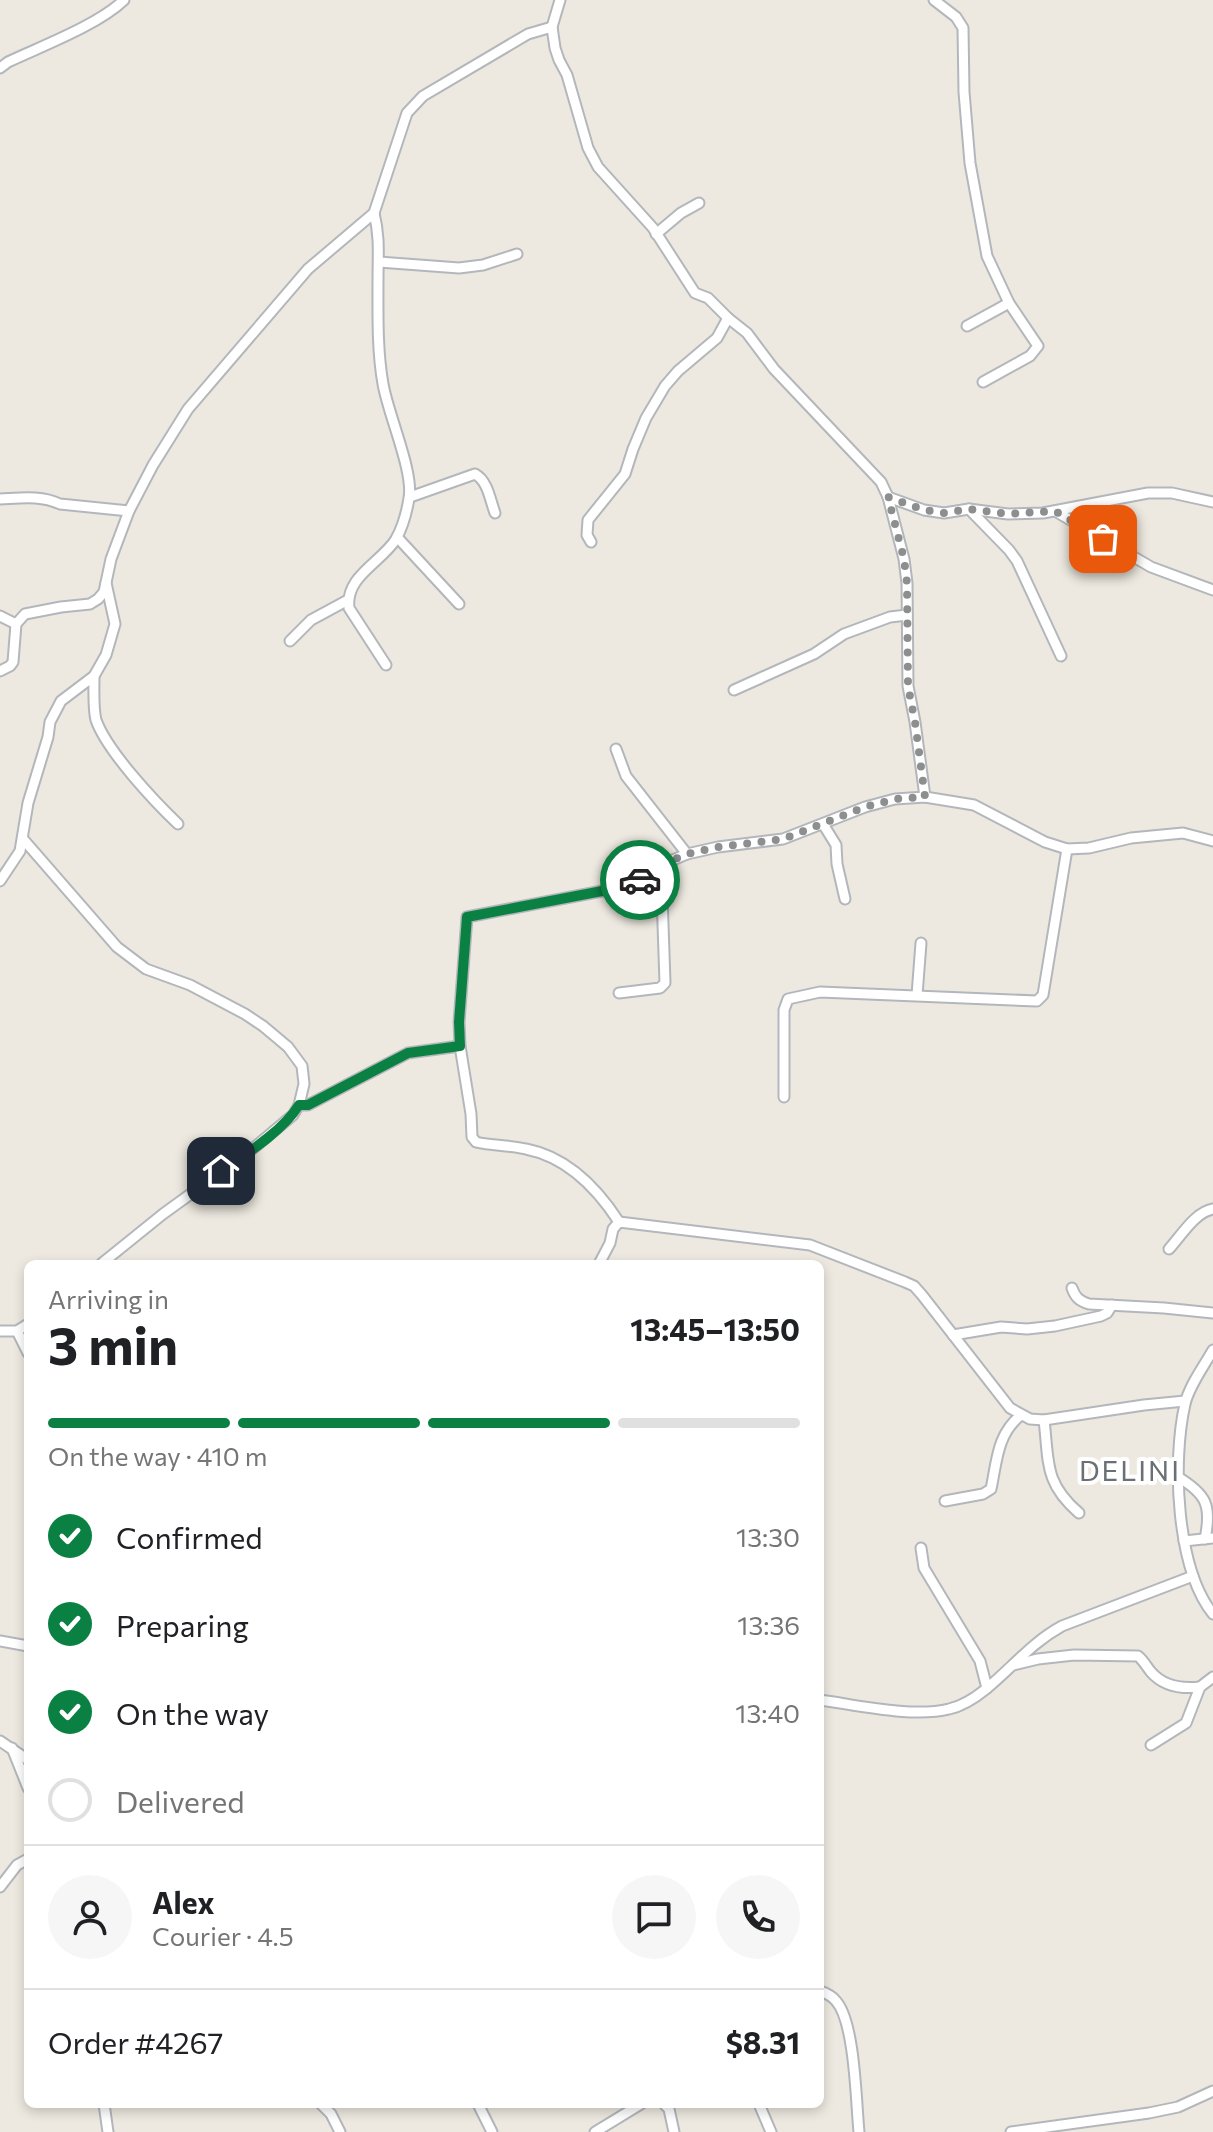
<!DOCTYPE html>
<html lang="en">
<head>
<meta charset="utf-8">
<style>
	:root { --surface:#fff; --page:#f6f6f6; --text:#202124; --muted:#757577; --line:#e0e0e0; --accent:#0b8043 }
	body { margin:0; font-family:Commissioner,sans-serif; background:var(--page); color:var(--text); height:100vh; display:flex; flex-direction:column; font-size:30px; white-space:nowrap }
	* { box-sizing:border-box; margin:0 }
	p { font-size:26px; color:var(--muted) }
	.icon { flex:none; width:44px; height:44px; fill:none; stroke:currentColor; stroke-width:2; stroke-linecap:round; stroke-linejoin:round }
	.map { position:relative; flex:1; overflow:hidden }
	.sheet { position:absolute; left:24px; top:1260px; width:800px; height:848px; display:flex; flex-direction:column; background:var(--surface); border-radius:12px; box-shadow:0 4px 12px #0003 }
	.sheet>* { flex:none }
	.pin { position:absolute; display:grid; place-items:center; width:68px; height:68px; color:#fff; margin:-34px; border-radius:16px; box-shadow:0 4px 12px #0006 }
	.courier { position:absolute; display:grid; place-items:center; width:80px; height:80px; margin:-40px; border:6px solid #0b8043; border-radius:50%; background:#fff; color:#222; box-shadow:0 2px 10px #0007 }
	.head em { font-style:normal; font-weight:700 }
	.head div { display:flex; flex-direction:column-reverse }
	.head { display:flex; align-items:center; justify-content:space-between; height:136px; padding:0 24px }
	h1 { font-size:52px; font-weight:700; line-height:60px }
	.bar { display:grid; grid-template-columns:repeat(4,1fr); gap:12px 8px; align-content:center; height:96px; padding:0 24px }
	.bar i { height:10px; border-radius:6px; background:var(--line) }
	.bar .selected { background:var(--accent) }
	.bar p { grid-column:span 4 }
	.line { display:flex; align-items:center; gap:20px; padding:0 24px; border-top:2px solid var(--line) }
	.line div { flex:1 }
	.round { display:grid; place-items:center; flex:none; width:84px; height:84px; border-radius:42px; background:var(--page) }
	ol { padding:0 24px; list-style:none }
	li { display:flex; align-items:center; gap:24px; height:88px }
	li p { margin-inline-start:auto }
	li .icon { padding:8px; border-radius:50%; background:var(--accent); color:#fff; stroke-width:4 }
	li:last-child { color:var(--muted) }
	li i { width:44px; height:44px; border:4px solid var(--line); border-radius:50% }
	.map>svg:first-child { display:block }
</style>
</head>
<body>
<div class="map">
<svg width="1213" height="2132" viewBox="0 0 1213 2132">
	<rect width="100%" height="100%" fill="#ede9e0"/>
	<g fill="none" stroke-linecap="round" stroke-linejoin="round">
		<defs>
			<g id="minor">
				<path d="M560 0 552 27 555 48 559 60 567 75 588 148 598 167 653 228 695 293 708 298 728 318 747 333 774 369 881 482 888 497 904 559 907 583 908 686 915 722 925 797"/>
				<path d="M934 0 956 17 963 28 964 92 970 163 987 256 1009 303 1038 346 1030 356 983 382"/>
				<path d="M0 68 8 62C42 46 98 25 124 0"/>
				<path d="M374 213C380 237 378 255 378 280 378 314 377 350 383 384 388 414 414 472 409 498 407 511 402 528 396 539 382 562 345 576 349 608L386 665"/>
				<path d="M656 234 681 213 699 203"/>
				<path d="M379 262 459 268 483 265 517 254"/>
				<path d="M967 326 1009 303"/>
				<path d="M410 497 475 474C488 481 490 500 495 513"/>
				<path d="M888 497 924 510 944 513 969 509 1008 514 1043 513 1148 493H1172L1213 502"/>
				<path d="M0 499C21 498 41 495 60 504L129 511"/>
				<path d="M969 509 1009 550 1017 561 1061 656"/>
				<path d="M1055 511 1151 567 1213 590"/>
				<path d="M397 537 459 604"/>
				<path d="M591 542 587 535 588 520 625 474 633 449 646 418 665 386 678 371 717 338 728 318"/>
				<path d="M0 616 16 624"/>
				<path d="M290 641 311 620 348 600"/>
				<path d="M0 671 10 666 13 662 16 624 25 614 61 607 90 604 98 599 104 592 111 559 129 511 153 465 188 409 308 269 374 213 407 113 423 96 528 34 552 27"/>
				<path d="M94 676C94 688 93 709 96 720 107 751 154 801 178 824"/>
				<path d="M734 690 814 654 844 634 890 617 907 615"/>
				<path d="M616 749 626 776 687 854"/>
				<path d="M823 824 836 845 837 864 845 899"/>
				<path d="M23 839 117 947 146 969 190 985 245 1014 263 1026 288 1047 302 1066 304 1084 299 1105 293 1115 250 1151 163 1214 101 1264"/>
				<path d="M0 881 20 851 28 803 48 737 50 722 61 701 94 676 106 655 115 624 106 583"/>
				<path d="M619 993 660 988 665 983 661 865"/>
				<path d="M917 995 921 943"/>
				<path d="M784 1097V1010L788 999 820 992 1037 1001 1043 995 1067 849"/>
				<path d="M299 1105H308L408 1053 460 1046"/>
				<path d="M619 1222C597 1188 567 1157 526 1149 510 1145 492 1146 476 1142L472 1137 471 1114 460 1046 459 1022 467 917 623 887 636 882 661 865 687 854 718 847 783 839 865 807 895 799 925 797 974 805 1045 842 1067 849 1089 848 1131 838 1183 833 1213 841"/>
				<path d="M1169 1249C1181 1236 1195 1212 1213 1209"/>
				<path d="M599 1264 610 1243 613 1229 619 1222 810 1245 905 1282 914 1286 922 1295 1010 1408 1030 1419 1044 1420 1144 1405 1185 1401"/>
				<path d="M1072 1288C1075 1297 1079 1301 1089 1304L1164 1308 1213 1313"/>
				<path d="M0 1331H17L28 1324"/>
				<path d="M17 1331 28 1353"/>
				<path d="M953 1335 1001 1327 1027 1329 1055 1326 1101 1316 1107 1313 1112 1305"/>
				<path d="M1213 1350C1204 1366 1189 1386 1185 1404 1172 1461 1176 1568 1213 1614"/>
				<path d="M1044 1420C1049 1462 1044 1483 1079 1513"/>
				<path d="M1178 1477C1206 1494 1212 1505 1205 1539"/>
				<path d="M945 1501 983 1494 991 1489C997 1461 997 1434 1021 1415"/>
				<path d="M1184 1541 1213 1538"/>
				<path d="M921 1548 924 1568 980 1661 987 1688"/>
				<path d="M0 1641 28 1646"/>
				<path d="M1013 1665 1038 1659 1074 1655 1138 1656C1144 1661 1146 1666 1151 1672 1164 1687 1182 1689 1200 1687"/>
				<path d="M820 1700C857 1705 913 1718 949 1709 963 1706 975 1698 986 1689 1013 1667 1031 1643 1062 1626L1193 1576"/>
				<path d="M0 1741 28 1760"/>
				<path d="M1151 1745 1186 1723 1200 1687 1213 1677"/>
				<path d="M12 1748 28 1788"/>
				<path d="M0 1887 17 1865 28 1859"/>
				<path d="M820 1991C826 1993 832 1996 836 2001 855 2022 856 2102 859 2132"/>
				<path d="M104 2104 108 2132"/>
				<path d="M321 2104 331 2114 340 2132"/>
				<path d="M478 2104 492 2132"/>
				<path d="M664 2104 669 2109 674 2132"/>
				<path d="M759 2104 771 2132"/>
				<path d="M595 2132 641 2104"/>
				<path d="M1011 2132 1149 2113 1178 2107 1213 2091"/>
			</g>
		</defs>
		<use href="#minor" stroke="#b3b7bc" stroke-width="13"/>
		<use href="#minor" stroke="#fff" stroke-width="9"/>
	</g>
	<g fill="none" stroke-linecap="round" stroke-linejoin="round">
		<path stroke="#8d8f8e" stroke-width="8" stroke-dasharray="0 14.4" d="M640 880 661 865 687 854 718 847 783 839 865 807 895 799 925 797 915 722 908 686 907 583 904 559 888 497 924 510 944 513 969 509 1008 514 1055 511 1103 539"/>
		<path stroke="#0b8043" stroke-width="10" d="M221 1171C246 1154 283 1131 299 1105H308L408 1053 460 1046 459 1022 467 917 623 887 640 880"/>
	</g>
	<g text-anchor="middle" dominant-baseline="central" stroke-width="8" stroke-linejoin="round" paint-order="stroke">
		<g font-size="28" letter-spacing="2" fill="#6a7074" stroke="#fff">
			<text x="1130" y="1470">DELINI</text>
		</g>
	</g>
</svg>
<div class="pin" style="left:1103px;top:539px;background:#ea580c"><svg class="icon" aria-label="bag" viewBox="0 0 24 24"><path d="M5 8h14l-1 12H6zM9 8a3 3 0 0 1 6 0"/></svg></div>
<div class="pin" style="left:221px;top:1171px;background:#1f2937"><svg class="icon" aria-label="home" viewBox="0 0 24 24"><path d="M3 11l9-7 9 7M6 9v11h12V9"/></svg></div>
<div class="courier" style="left:640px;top:880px"><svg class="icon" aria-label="car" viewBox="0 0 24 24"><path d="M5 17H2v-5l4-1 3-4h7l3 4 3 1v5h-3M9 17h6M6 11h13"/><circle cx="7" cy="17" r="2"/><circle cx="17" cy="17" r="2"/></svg></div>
<section class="sheet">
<div class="head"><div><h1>3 min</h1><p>Arriving in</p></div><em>13:45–13:50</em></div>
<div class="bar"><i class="selected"></i><i class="selected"></i><i class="selected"></i><i></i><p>On the way · 410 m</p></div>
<ol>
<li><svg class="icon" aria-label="check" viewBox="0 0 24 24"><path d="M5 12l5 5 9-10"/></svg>Confirmed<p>13:30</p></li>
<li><svg class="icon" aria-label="check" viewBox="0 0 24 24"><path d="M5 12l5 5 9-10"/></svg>Preparing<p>13:36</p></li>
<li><svg class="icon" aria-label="check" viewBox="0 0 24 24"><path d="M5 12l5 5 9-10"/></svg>On the way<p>13:40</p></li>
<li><i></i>Delivered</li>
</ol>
<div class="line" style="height:144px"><a class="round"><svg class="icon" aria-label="person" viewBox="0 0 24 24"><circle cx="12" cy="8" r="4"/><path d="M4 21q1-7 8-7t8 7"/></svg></a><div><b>Alex</b><p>Courier · 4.5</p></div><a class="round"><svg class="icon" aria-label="chat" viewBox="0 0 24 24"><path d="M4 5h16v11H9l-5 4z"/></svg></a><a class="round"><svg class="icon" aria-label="phone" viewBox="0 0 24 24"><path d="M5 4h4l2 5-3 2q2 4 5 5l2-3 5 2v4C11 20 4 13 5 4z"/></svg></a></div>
<div class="line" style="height:104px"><div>Order #4267</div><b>$8.31</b></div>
</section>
</div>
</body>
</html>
